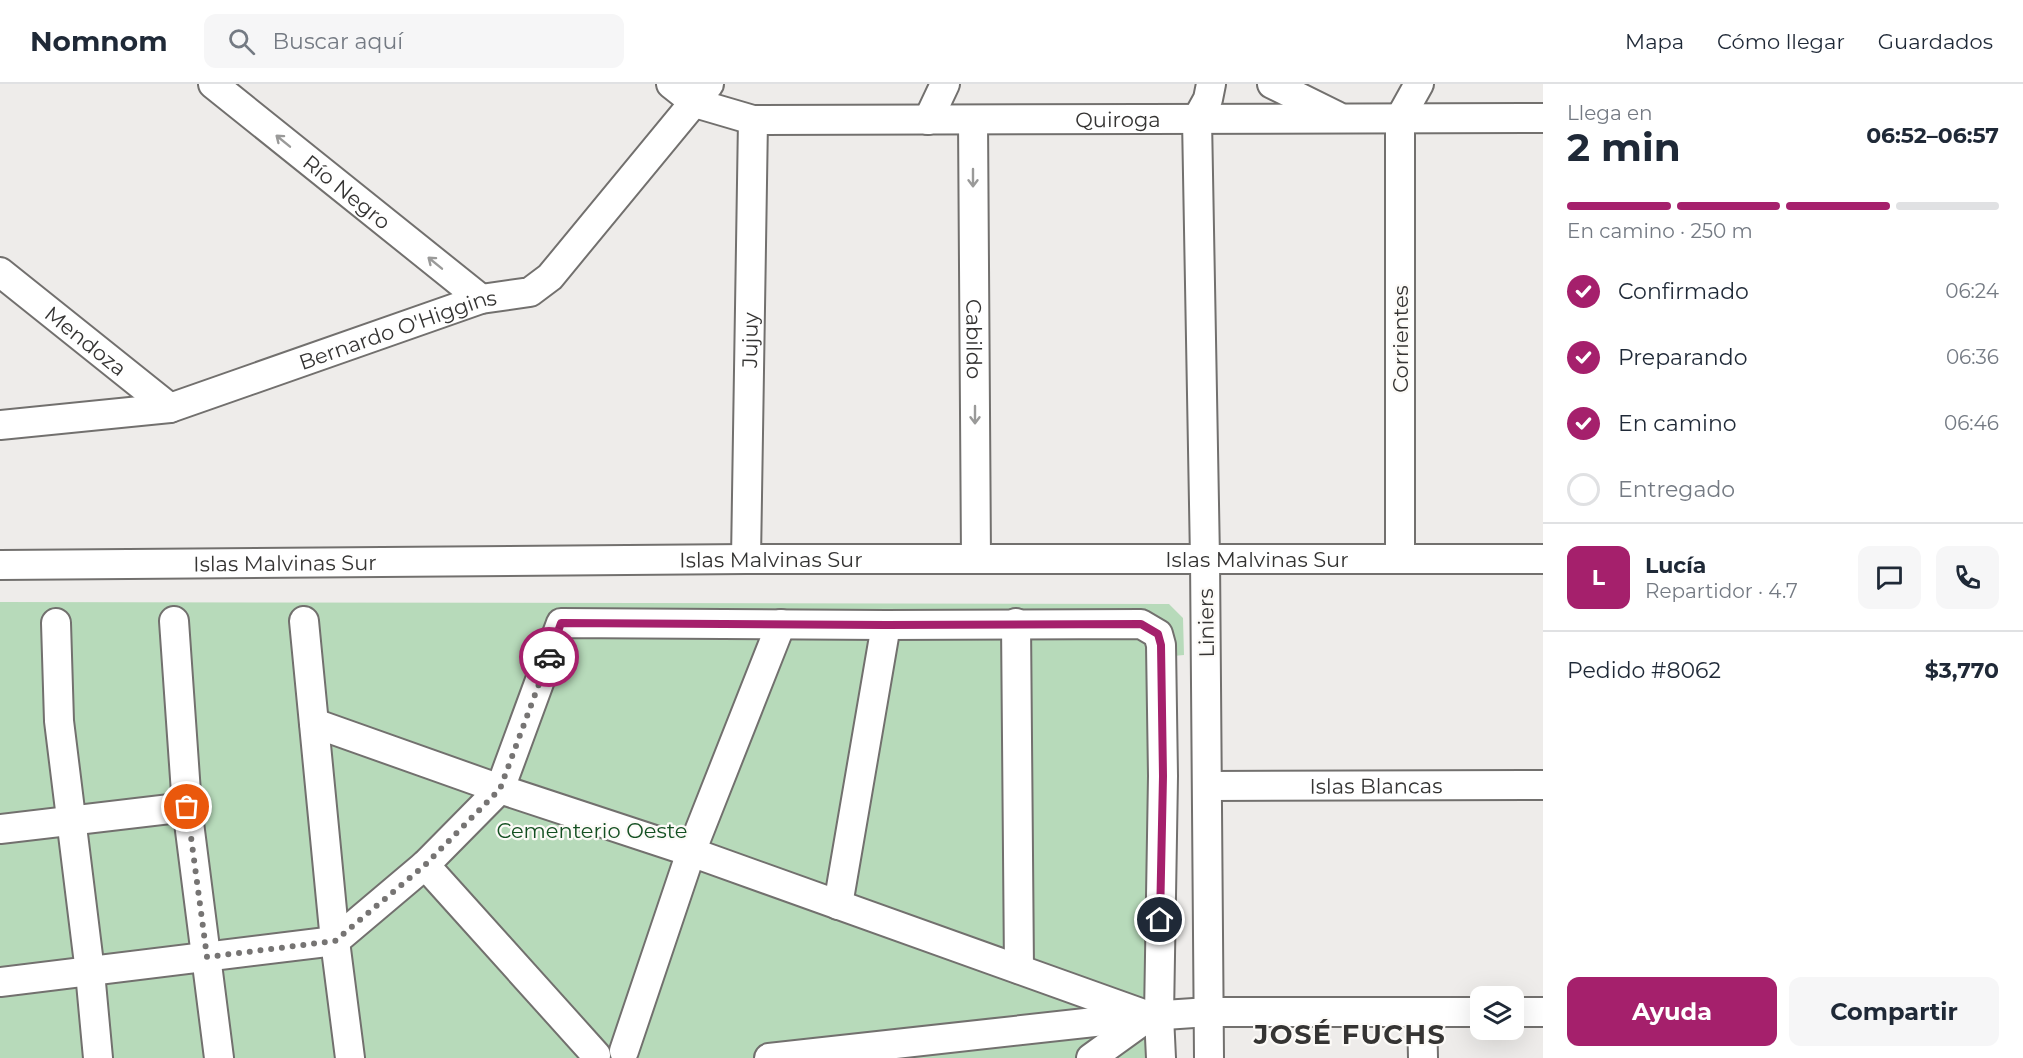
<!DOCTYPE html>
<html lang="es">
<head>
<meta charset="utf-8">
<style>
	:root { --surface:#fff; --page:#f6f6f7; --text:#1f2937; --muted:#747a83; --line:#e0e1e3; --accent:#a5206c }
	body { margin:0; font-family:Montserrat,sans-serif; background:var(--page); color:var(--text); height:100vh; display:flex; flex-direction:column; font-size:22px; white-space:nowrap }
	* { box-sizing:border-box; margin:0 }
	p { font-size:20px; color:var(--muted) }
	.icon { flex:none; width:33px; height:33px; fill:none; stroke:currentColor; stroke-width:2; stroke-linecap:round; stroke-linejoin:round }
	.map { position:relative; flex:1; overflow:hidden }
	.sheet { display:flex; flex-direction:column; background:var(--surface); width:480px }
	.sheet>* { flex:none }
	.buttons { position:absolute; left:1470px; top:902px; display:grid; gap:12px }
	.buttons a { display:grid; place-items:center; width:54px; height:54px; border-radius:12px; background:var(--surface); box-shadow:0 6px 24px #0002; font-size:30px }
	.pin { position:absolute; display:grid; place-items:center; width:51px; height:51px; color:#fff; margin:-26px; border:3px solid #fff; border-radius:50%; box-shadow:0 2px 6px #0007 }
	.courier { position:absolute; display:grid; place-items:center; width:60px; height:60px; margin:-30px; border:4px solid #a5206c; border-radius:50%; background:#fff; color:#222; box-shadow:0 2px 8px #0007 }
	.overview em { font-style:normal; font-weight:700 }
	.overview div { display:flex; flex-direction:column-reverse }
	.overview { display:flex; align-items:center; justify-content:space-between; height:102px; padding:0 24px }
	h1 { font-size:39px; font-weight:700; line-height:45px }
	.bar { display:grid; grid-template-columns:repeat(4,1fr); gap:9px 6px; align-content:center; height:72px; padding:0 24px }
	.bar i { height:8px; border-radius:4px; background:var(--line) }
	.bar .active { background:var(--accent) }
	.bar p { grid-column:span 4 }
	.line { display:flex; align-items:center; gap:15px; padding:0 24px; border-top:2px solid var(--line) }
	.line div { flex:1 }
	.round { display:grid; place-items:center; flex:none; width:63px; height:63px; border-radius:12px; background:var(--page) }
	ol { padding:0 24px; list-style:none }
	li { display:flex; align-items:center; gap:18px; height:66px }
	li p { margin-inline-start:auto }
	li .icon { padding:6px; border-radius:50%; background:var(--accent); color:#fff; stroke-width:4 }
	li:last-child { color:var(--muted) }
	li i { width:33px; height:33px; border:3px solid var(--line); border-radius:50% }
	.button { display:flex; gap:12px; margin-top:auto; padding:12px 24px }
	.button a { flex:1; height:69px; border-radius:12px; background:var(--accent); color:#fff; font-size:24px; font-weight:700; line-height:69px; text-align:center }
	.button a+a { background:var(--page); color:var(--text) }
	header { display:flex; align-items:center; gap:36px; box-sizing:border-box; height:84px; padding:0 30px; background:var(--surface); border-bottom:2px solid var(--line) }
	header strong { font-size:28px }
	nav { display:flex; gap:33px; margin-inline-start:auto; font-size:21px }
	.search { width:420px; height:54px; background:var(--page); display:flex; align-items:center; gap:15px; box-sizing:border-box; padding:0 21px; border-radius:12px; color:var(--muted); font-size:22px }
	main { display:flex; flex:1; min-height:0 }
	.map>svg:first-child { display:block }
</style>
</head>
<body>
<header>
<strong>Nomnom</strong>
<div class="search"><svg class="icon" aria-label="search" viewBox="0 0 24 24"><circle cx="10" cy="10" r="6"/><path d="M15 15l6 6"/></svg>Buscar aquí</div>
<nav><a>Mapa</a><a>Cómo llegar</a><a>Guardados</a></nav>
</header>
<main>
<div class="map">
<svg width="1543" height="974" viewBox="0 0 1543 974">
	<rect width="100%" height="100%" fill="#eeecea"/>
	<path fill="#b7daba" d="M0 518 1169 520 1183 534 1184 571 1173 572 1174 974H0Z"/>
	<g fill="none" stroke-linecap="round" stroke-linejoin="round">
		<defs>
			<g id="minor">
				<path id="s1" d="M213 0 481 215"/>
				<path id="s2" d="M671 0 695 19 753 36 1543 34"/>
				<path d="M1272 0 1337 32"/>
				<path d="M928 36 945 0"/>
				<path id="s3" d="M973 36 976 475"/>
				<path id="s4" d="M0 188 170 324"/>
				<path id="s5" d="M0 341 170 324 481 215 530 208 550 193 709 0"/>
				<path id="s6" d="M746 475 753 36"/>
				<path d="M1400 475V34L1419 0"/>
				<path id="s7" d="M0 481 746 475H1543"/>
				<path d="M174 537 187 723 219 974"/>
				<path d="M304 537 335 857 350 974"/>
				<path d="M56 539 59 637 90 888 98 974"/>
				<path d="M1016 539 1019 885"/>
				<path d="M314 639 500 705 691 768 1149 932"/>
				<path id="s8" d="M1208 702 1543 701"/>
				<path d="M0 745 187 723"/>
				<path d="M425 781 596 971"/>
				<path d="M838 821 886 541"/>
				<path d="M0 898 335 857 425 781 500 705 561 539 886 541 1141 540 1158 550 1161 561 1163 692 1159 932 1161 974"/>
				<path d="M1422 928 1423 974"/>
				<path d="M1514 928H1543"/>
				<path d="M624 967 691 768 781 540"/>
				<path d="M769 974 1149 932 1209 928H1480"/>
				<path d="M1091 974 1148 933"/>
				<path d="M1209 974 1205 475 1197 35 1208 15 1211 0"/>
			</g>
		</defs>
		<use href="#minor" stroke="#72706e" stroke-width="32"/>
		<use href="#minor" stroke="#fff" stroke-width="28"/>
	</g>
	<defs><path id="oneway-shaft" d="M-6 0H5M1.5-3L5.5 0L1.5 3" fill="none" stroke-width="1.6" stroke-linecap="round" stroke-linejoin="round" transform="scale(1.5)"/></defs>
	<g stroke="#9a9a99">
		<use href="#oneway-shaft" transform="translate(283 57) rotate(-141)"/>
		<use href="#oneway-shaft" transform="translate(973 94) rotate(90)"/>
		<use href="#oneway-shaft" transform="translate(435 179) rotate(-141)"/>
		<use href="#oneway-shaft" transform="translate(975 331) rotate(90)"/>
	</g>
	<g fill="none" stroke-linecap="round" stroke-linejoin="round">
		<path stroke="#767473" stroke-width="6" stroke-dasharray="0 10.8" d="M187 723 207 873 335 857 425 781 500 705 549 573"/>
		<path stroke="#a5206c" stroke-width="8" d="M549 573 561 539 886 541 1141 540 1158 550 1161 561 1163 692 1160 836"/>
	</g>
	<g text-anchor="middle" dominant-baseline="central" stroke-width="4.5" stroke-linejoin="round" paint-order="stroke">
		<g font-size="21" fill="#353433" stroke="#fcfaf7">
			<text stroke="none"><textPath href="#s2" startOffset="456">Quiroga</textPath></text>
			<text stroke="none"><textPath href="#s1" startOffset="172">Río Negro</textPath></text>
			<text stroke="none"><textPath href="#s5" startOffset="412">Bernardo O'Higgins</textPath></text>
			<text stroke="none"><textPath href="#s3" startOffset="219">Cabildo</textPath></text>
			<text transform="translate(1400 255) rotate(-90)">Corrientes</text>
			<text stroke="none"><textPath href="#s4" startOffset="110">Mendoza</textPath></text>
			<text stroke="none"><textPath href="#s6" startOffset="219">Jujuy</textPath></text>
			<text stroke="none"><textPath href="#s7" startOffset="771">Islas Malvinas Sur</textPath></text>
			<text stroke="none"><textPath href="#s7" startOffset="1257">Islas Malvinas Sur</textPath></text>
			<text stroke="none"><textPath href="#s7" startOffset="285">Islas Malvinas Sur</textPath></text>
			<text transform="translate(1206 539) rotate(-91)">Liniers</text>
			<text stroke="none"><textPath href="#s8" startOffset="168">Islas Blancas</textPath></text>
		</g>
		<g font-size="21" fill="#134f21" stroke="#fcfaf7">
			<text x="592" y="746">Cementerio Oeste</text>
		</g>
		<g font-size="27" font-weight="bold" letter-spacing="1.5" fill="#353433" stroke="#fcfaf7">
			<text x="1350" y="950">JOSÉ FUCHS</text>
		</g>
	</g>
</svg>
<div class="buttons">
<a><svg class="icon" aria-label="layers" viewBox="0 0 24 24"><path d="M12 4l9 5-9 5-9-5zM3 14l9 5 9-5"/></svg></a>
</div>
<div class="pin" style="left:187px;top:723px;background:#ea580c"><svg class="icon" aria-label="bag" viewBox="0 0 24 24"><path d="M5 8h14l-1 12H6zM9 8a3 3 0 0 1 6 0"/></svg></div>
<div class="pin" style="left:1160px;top:836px;background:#1f2937"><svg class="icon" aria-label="home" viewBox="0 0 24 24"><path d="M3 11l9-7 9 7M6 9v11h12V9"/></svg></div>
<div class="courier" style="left:549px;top:573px"><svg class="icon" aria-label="car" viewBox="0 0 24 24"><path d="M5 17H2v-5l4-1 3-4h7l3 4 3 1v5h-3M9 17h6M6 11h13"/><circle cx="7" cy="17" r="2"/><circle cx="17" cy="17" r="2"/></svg></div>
</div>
<section class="sheet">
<div class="overview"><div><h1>2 min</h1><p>Llega en</p></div><em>06:52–06:57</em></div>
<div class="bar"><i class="active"></i><i class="active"></i><i class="active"></i><i></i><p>En camino · 250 m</p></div>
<ol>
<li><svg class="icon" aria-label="check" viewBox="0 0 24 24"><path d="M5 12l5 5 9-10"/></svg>Confirmado<p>06:24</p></li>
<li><svg class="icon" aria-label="check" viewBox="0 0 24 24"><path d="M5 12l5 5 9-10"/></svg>Preparando<p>06:36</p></li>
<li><svg class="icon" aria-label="check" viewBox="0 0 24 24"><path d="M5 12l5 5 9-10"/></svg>En camino<p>06:46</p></li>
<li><i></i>Entregado</li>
</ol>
<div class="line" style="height:108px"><b class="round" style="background:var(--accent);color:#fff">L</b><div><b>Lucía</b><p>Repartidor · 4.7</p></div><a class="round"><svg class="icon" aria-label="chat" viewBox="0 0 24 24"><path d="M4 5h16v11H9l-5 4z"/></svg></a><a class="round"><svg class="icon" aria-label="phone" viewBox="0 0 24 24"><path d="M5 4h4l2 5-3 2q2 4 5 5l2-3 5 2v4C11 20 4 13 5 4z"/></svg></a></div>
<div class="line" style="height:78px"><div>Pedido #8062</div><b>$3,770</b></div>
<div class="button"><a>Ayuda</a><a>Compartir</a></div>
</section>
</main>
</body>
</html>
